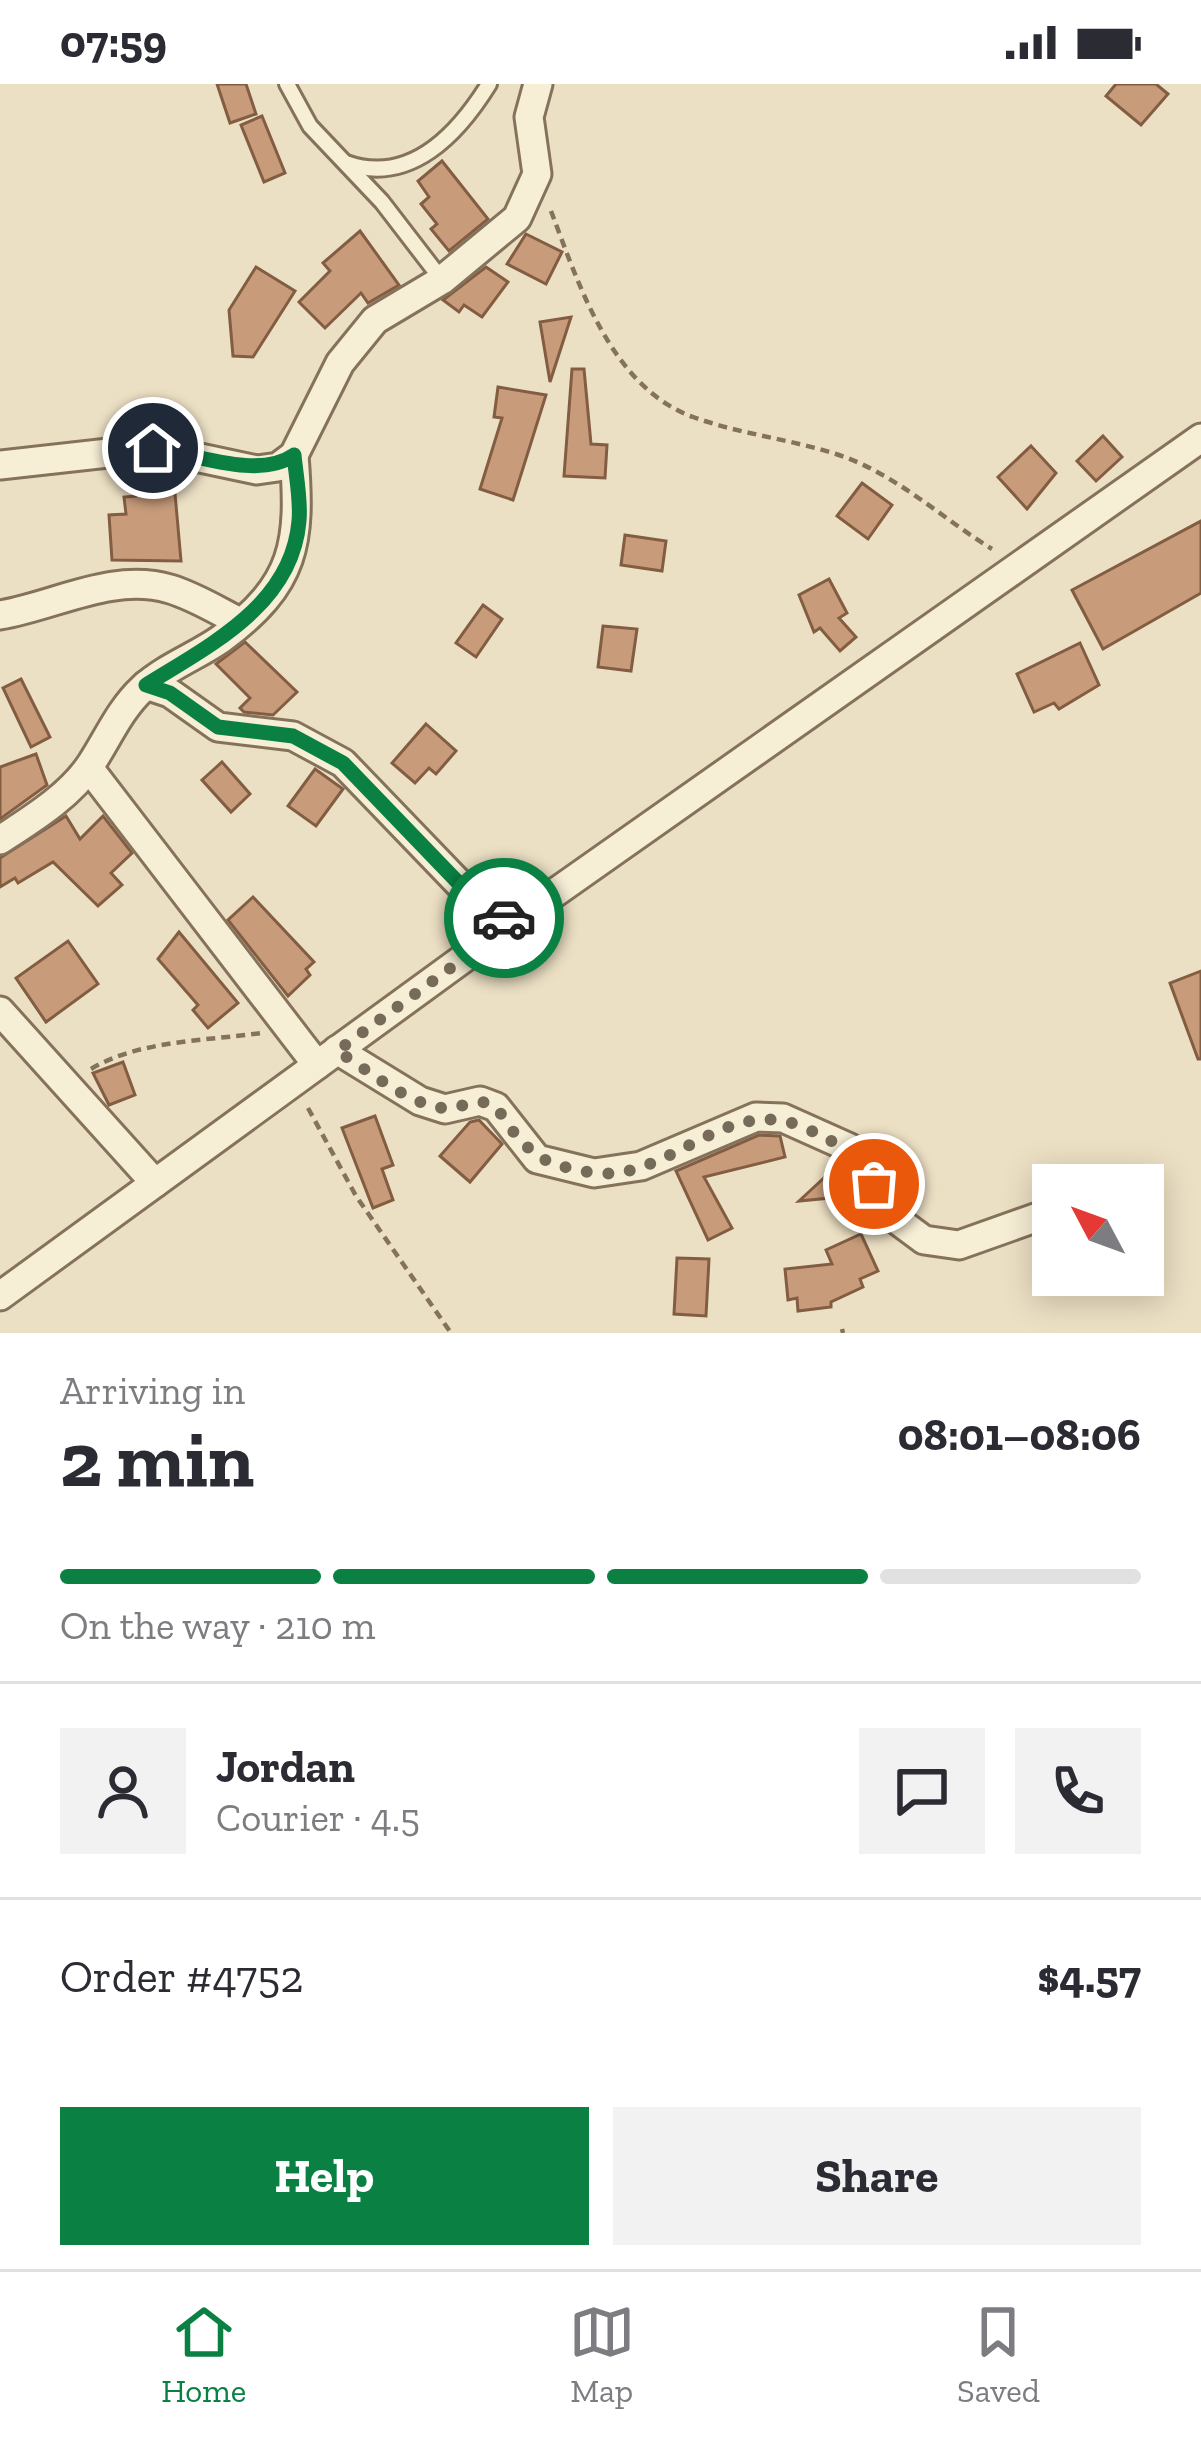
<!DOCTYPE html>
<html lang="en">
<head>
<meta charset="utf-8">
<style>
	:root { --surface:#fff; --page:#f2f2f3; --text:#2b2b33; --muted:#7c7c81; --line:#e1e1e2; --accent:#0b8043 }
	body { margin:0; font-family:"Zilla Slab",serif; background:var(--page); color:var(--text); height:100vh; display:flex; flex-direction:column; font-size:45px; white-space:nowrap }
	* { box-sizing:border-box; margin:0 }
	p { font-size:39px; color:var(--muted) }
	.icon { flex:none; width:66px; height:66px; fill:none; stroke:currentColor; stroke-width:2; stroke-linecap:round; stroke-linejoin:round }
	.map { position:relative; height:1249px; overflow:hidden }
	.details { display:flex; flex-direction:column; background:var(--surface); flex:1 }
	.details>* { flex:none }
	.needle { width:78px; rotate:311deg }
	.buttons { position:absolute; left:1032px; top:1080px; display:grid; gap:24px }
	.buttons a { display:grid; place-items:center; width:132px; height:132px; border-radius:0px; background:var(--surface); box-shadow:0 6px 30px #0003; font-size:60px }
	.pin { position:absolute; display:grid; place-items:center; width:102px; height:102px; color:#fff; margin:-51px; border:6px solid #fff; border-radius:50%; box-shadow:0 3px 12px #0007 }
	.courier { position:absolute; display:grid; place-items:center; width:120px; height:120px; margin:-60px; border:9px solid #0b8043; border-radius:50%; background:#fff; color:#222; box-shadow:0 3px 15px #0007 }
	.head em { font-style:normal; font-weight:800 }
	.head div { display:flex; flex-direction:column-reverse }
	.head { display:flex; align-items:center; justify-content:space-between; height:204px; padding:0 60px }
	h1 { font-size:78px; font-weight:800; line-height:90px }
	.bar { display:grid; grid-template-columns:repeat(4,1fr); gap:18px 12px; align-content:center; height:144px; padding:0 60px }
	.bar i { height:15px; border-radius:9px; background:var(--line) }
	.bar .current { background:var(--accent) }
	.bar p { grid-column:span 4 }
	.line { display:flex; align-items:center; gap:30px; padding:0 60px; border-top:3px solid var(--line) }
	.line div { flex:1 }
	.round { display:grid; place-items:center; flex:none; width:126px; height:126px; border-radius:0px; background:var(--page) }
	.cta { display:flex; gap:24px; margin-top:auto; padding:24px 60px }
	.cta a { flex:1; height:138px; border-radius:0px; background:var(--accent); color:#fff; font-size:48px; font-weight:800; line-height:138px; text-align:center }
	.cta a+a { background:var(--page); color:var(--text) }
	.status { display:flex; justify-content:space-between; align-items:center; height:84px; padding:0 60px; background:var(--surface); direction:ltr }
	.status svg { height:33px; fill:currentColor }
	.tabs { display:flex; justify-content:space-around; align-items:center; height:168px; border-top:3px solid var(--line); background:var(--surface); font-size:33px; color:var(--muted) }
	.tabs a { display:grid; justify-items:center; gap:6px }
	.tabs .current { color:var(--accent) }
	.map>svg:first-child { display:block }
</style>
</head>
<body>
<div class="status"><b>07:59</b><svg viewBox="0 0 49 12"><path d="M0 12V9h3v3zM5 12V6h3v6zM10 12V3h3v9zM15 12V0h3v12zM26 1h20v11H26zM47 4h2v5h-2z"/></svg></div>
<div class="map">
<svg width="1201" height="1249" viewBox="0 0 1201 1249">
	<rect width="100%" height="100%" fill="#ece0c4"/>
	<g fill="#c89c7b" stroke="#835d42" stroke-width="3">
		<path d="M217 0H246L256 30 230 39Z"/>
		<path d="M1116 0H1156L1168 10 1141 41 1106 12Z"/>
		<path d="M262 32 285 89 264 98 241 41Z"/>
		<path d="M442 77 488 135 449 167 431 145 437 140 421 120 429 113 418 97Z"/>
		<path d="M360 147 399 201 368 219 361 209 325 244 299 218 330 187 323 179Z"/>
		<path d="M526 150 562 168 546 200 507 180Z"/>
		<path d="M256 183 295 207 253 273 233 272 229 226Z"/>
		<path d="M486 183 508 198 482 233 464 221 459 228 443 216Z"/>
		<path d="M571 233 550 298 540 238Z"/>
		<path d="M572 285H584L591 360 607 361 605 394 564 392Z"/>
		<path d="M498 303 546 311 513 416 480 405 502 334 494 333Z"/>
		<path d="M1103 352 1122 373 1096 397 1077 377Z"/>
		<path d="M1031 362 1056 389 1027 425 998 393Z"/>
		<path d="M136 386 173 387 181 477 112 476 109 431 126 430 124 413 136 412Z"/>
		<path d="M862 399 892 421 868 455 837 432Z"/>
		<path d="M1201 437V509L1103 565 1072 506Z"/>
		<path d="M625 451 666 457 662 487 621 481Z"/>
		<path d="M829 495 847 529 839 534 856 553 840 567 820 544 814 548 799 511Z"/>
		<path d="M483 521 502 535 476 573 456 559Z"/>
		<path d="M603 542 637 545 631 587 598 583Z"/>
		<path d="M245 558 297 608 273 631 244 628 240 624 250 614 216 580Z"/>
		<path d="M1080 559 1099 601 1059 625 1054 619 1034 628 1017 590Z"/>
		<path d="M21 595 50 653 31 663 3 604Z"/>
		<path d="M426 640 456 667 436 690 429 684 415 699 392 679Z"/>
		<path d="M36 670 47 701 0 735V683Z"/>
		<path d="M222 678 250 710 231 728 202 696Z"/>
		<path d="M315 685 343 705 316 742 288 722Z"/>
		<path d="M66 732 80 755 103 732 132 769 111 789 122 801 98 822 53 778 18 799 15 794 0 803V774Z"/>
		<path d="M253 813 314 878 306 885 310 891 288 912 228 836Z"/>
		<path d="M179 848 238 919 208 944 193 926 198 921 158 875Z"/>
		<path d="M68 857 98 900 46 938 16 894Z"/>
		<path d="M1201 887V975H1198L1170 899Z"/>
		<path d="M123 978 135 1011 109 1021 93 989Z"/>
		<path d="M375 1032 393 1081 382 1085 393 1116 373 1124 342 1044Z"/>
		<path d="M479 1036 502 1060 470 1098 440 1072 470 1038Z"/>
		<path d="M759 1051 780 1052 785 1073 704 1093 732 1144 708 1156 676 1087Z"/>
		<path d="M839 1080 853 1102 841 1113 799 1117Z"/>
		<path d="M861 1150 878 1187 860 1195 863 1203 831 1218V1223L798 1227 797 1214 788 1216 785 1185 832 1180 826 1166Z"/>
		<path d="M677 1174 709 1175 706 1232 674 1230Z"/>
	</g>
	<g fill="none" stroke-linecap="round" stroke-linejoin="round">
		<defs>
			<g id="lane">
				<path d="M287 0 310 42 382 118 442 196"/>
				<path d="M346 79C410 102 458 50 489 0"/>
			</g>
			<g id="street">
				<path d="M0 381 153 364 257 386 278 383 294 371 340 279 375 236 442 196 517 134 537 90 529 33 538 0"/>
				<path d="M0 531C55 522 112 488 170 505 194 512 218 527 240 538"/>
				<path d="M146 601 170 609 218 643 293 652 343 679 471 812 512 839"/>
				<path d="M89 684 317 981"/>
				<path d="M0 756C32 735 70 712 91 680 108 654 120 625 143 604 166 583 197 572 221 555 296 500 301 459 294 371"/>
				<path d="M0 927 155 1099"/>
				<path d="M337 966 420 1017 445 1025 480 1017 496 1023 537 1075 594 1089 641 1082 756 1033 783 1034 850 1064 897 1136 924 1156 959 1161 1052 1128"/>
				<path d="M0 1212 512 839 1201 354"/>
			</g>
		</defs>
		<use href="#lane" stroke="#85725b" stroke-width="20"/>
		<use href="#street" stroke="#85725b" stroke-width="33"/>
		<g stroke="#85725b" stroke-width="4.5" stroke-dasharray="9 6" stroke-linecap="butt">
			<path d="M551 127C579 201 611 303 693 333 740 350 789 355 836 370 895 389 940 433 992 465"/>
			<path d="M91 985C139 956 206 957 261 949"/>
			<path d="M308 1024 356 1112 451 1249"/>
			<path d="M842 1245 843 1249"/>
		</g>
		<use href="#lane" stroke="#f7eed6" stroke-width="14"/>
		<use href="#street" stroke="#f7eed6" stroke-width="27"/>
	</g>
	<g fill="none" stroke-linecap="round" stroke-linejoin="round">
		<path stroke="#766a58" stroke-width="12" stroke-dasharray="0 21.6" d="M504 834 512 839 337 967C367 985 406 1019 442 1024 459 1027 478 1010 495 1023 501 1028 506 1039 511 1045 537 1076 547 1080 588 1088 667 1103 724 1007 805 1044 842 1061 851 1066 874 1100"/>
		<path stroke="#0b8043" stroke-width="15" d="M153 364C195 370 259 396 294 371 296 392 301 416 299 437 292 521 210 561 146 601L170 609 218 643 293 652 343 679 471 812 504 834"/>
	</g>
</svg>
<div class="buttons">
<a><svg class="needle" viewBox="-14 -14 28 28"><path d="M0-13l5 13h-10z" fill="#e53935"/><path d="M0 13l5-13h-10z" fill="#7c7c81"/></svg></a>
</div>
<div class="pin" style="left:874px;top:1100px;background:#ea580c"><svg class="icon" aria-label="bag" viewBox="0 0 24 24"><path d="M5 8h14l-1 12H6zM9 8a3 3 0 0 1 6 0"/></svg></div>
<div class="pin" style="left:153px;top:364px;background:#1f2937"><svg class="icon" aria-label="home" viewBox="0 0 24 24"><path d="M3 11l9-7 9 7M6 9v11h12V9"/></svg></div>
<div class="courier" style="left:504px;top:834px"><svg class="icon" aria-label="car" viewBox="0 0 24 24"><path d="M5 17H2v-5l4-1 3-4h7l3 4 3 1v5h-3M9 17h6M6 11h13"/><circle cx="7" cy="17" r="2"/><circle cx="17" cy="17" r="2"/></svg></div>
</div>
<section class="details">
<div class="head"><div><h1>2 min</h1><p>Arriving in</p></div><em>08:01–08:06</em></div>
<div class="bar"><i class="current"></i><i class="current"></i><i class="current"></i><i></i><p>On the way · 210 m</p></div>
<div class="line" style="height:216px"><a class="round"><svg class="icon" aria-label="person" viewBox="0 0 24 24"><circle cx="12" cy="8" r="4"/><path d="M4 21q1-7 8-7t8 7"/></svg></a><div><b>Jordan</b><p>Courier · 4.5</p></div><a class="round"><svg class="icon" aria-label="chat" viewBox="0 0 24 24"><path d="M4 5h16v11H9l-5 4z"/></svg></a><a class="round"><svg class="icon" aria-label="phone" viewBox="0 0 24 24"><path d="M5 4h4l2 5-3 2q2 4 5 5l2-3 5 2v4C11 20 4 13 5 4z"/></svg></a></div>
<div class="line" style="height:156px"><div>Order #4752</div><b>$4.57</b></div>
<div class="cta"><a>Help</a><a>Share</a></div>
</section>
<nav class="tabs">
<a class="current"><svg class="icon" aria-label="home" viewBox="0 0 24 24"><path d="M3 11l9-7 9 7M6 9v11h12V9"/></svg>Home</a>
<a><svg class="icon" aria-label="map" viewBox="0 0 24 24"><path d="M3 6l6-2 6 2 6-2v14l-6 2-6-2-6 2zM9 4v14M15 6v14"/></svg>Map</a>
<a><svg class="icon" aria-label="saved" viewBox="0 0 24 24"><path d="M7 4h10v16l-5-4-5 4z"/></svg>Saved</a>
</nav>
</body>
</html>
